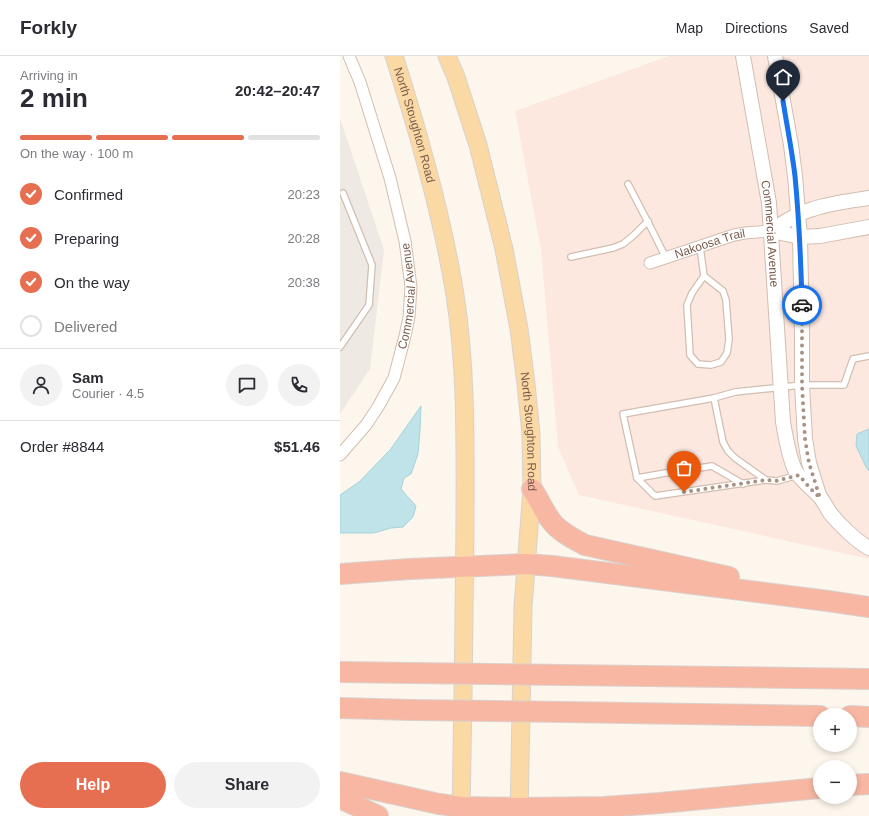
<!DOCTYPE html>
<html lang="en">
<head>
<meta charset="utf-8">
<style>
	:root { --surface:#fff; --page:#f2f2f3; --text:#2b2b33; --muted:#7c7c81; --line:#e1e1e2; --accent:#e76f51 }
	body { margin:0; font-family:Arial,sans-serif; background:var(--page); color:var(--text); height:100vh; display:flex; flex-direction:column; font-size:15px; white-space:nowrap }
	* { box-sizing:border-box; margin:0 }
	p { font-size:13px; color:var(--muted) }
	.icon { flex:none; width:22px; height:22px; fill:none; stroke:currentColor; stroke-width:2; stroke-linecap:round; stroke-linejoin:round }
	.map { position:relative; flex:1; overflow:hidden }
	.drawer { display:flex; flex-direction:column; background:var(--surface); width:340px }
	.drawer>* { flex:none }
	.tools { position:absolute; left:473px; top:652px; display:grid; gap:8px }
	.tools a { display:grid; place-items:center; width:44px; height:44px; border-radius:50%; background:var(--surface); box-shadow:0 2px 6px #0003; font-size:20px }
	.pin { position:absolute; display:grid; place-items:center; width:34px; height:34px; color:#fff; margin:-41px -17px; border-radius:50% 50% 50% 0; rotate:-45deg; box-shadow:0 0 4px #0007 }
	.pin .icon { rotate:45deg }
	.courier { position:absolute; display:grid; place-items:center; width:40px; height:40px; margin:-20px; border:3px solid #1a73e8; border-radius:50%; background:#fff; color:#222; box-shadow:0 1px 5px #0007 }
	.headline em { font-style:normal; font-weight:700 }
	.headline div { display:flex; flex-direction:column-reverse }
	.headline { display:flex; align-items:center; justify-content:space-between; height:68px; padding:0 20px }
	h1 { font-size:26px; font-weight:700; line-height:30px }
	.bar { display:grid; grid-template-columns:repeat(4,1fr); gap:6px 4px; align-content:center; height:48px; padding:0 20px }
	.bar i { height:5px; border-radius:3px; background:var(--line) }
	.bar .active { background:var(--accent) }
	.bar p { grid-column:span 4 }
	.line { display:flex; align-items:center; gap:10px; padding:0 20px; border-top:1px solid var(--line) }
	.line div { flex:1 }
	.round { display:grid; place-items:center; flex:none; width:42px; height:42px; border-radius:21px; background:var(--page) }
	ol { padding:0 20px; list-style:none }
	li { display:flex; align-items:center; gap:12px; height:44px }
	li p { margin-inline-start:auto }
	li .icon { padding:4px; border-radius:50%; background:var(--accent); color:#fff; stroke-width:4 }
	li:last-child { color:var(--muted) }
	li i { width:22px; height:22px; border:2px solid var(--line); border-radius:50% }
	.button { display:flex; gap:8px; margin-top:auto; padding:8px 20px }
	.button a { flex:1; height:46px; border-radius:24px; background:var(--accent); color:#fff; font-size:16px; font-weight:700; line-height:46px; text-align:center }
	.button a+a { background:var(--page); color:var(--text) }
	header { display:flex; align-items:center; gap:24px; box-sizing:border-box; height:56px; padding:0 20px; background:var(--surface); border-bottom:1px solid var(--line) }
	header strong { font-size:19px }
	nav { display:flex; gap:22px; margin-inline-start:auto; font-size:14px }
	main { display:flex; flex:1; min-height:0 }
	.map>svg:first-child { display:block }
</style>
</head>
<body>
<header>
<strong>Forkly</strong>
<nav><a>Map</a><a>Directions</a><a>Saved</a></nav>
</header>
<main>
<section class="drawer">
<div class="headline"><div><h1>2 min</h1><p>Arriving in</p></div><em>20:42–20:47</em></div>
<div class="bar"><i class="active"></i><i class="active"></i><i class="active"></i><i></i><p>On the way · 100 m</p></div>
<ol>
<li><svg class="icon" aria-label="check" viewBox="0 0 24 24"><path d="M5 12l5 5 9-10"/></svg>Confirmed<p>20:23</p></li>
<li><svg class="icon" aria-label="check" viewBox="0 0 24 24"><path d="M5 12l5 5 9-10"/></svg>Preparing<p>20:28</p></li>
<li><svg class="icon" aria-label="check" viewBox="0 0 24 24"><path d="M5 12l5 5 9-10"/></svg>On the way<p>20:38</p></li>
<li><i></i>Delivered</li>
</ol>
<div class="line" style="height:72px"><a class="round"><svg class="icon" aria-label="person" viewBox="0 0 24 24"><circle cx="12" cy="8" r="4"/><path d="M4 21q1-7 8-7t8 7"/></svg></a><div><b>Sam</b><p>Courier · 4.5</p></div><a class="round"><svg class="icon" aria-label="chat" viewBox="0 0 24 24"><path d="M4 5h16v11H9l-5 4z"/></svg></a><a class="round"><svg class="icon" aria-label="phone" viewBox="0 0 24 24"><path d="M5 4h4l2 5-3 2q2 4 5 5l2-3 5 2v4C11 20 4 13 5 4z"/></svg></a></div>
<div class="line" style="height:52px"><div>Order #8844</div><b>$51.46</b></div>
<div class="button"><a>Help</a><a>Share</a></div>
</section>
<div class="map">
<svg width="529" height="760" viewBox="0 0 529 760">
	<rect width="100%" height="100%" fill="#fdf6ec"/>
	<path fill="#fde8e0" d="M329 0H529V503L239 439 218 391 201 194 175 55Z"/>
	<path fill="#efe9e4" d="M0 62 44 194 30 313 0 358Z"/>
	<g fill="#bfe3e8" stroke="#a5d3da">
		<path d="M81 350 80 374 78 398 71 418 64 422 61 433 76 450 73 461 63 471 51 472 34 477H0V439L19 426 50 394Z"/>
		<path d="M529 373V415L527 413 516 390 517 378Z"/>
	</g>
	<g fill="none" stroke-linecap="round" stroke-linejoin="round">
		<defs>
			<g id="service">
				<path d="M288 128 313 176 326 202"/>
				<path d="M360 191 364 220 352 237 347 249 350 299 358 308 371 309 381 306 387 297 389 283 386 244 383 235 364 220"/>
				<path d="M231 201 273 192 283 188 294 179 308 165"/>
				<path d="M0 291 29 249 32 209 3 137"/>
				<path d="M374 342 283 358 297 422 315 440 426 424"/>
				<path d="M359 412 372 410 403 428"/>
				<path d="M458 419 437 425 426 424 395 402 388 395 383 386 374 342 395 336 462 329H504L513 303 529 300"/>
				<path d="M297 422 337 415"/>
			</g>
			<g id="minor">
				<path id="s1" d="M310 207 394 179 405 177 431 175"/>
				<path id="s2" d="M0 399 26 369 38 351 54 322 65 280 69 261 71 231 67 200 65 185 50 122 20 26 9 0"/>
			</g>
			<g id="tertiary">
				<path id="s3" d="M403 0 429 147 443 366C446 382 448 399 455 414 461 425 472 432 480 441 484 446 487 452 490 457 499 468 516 485 529 492"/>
				<path d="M435 0 451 89 455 120 460 181 462 278V329L465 383 469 407 479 439"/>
				<path d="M431 175C444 166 458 157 473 153 491 147 510 145 529 142"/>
				<path d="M431 175 460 181 480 180 529 171"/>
			</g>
			<g id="primary">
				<path id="s4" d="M54 0C79 78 102 158 115 239 127 316 125 393 125 470 124 567 123 663 121 760"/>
				<path id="s5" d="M107 0 116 21 138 89 164 193 179 273 186 328 191 378 192 433 183 551 179 760"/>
			</g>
			<g id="motorway">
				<path d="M192 433C199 443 204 456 212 466 220 476 234 483 245 489L389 521"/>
				<path d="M0 518 69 513 186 508 212 510 488 545 529 551"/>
				<path d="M0 616 72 617"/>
				<path d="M224 619 529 623"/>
				<path d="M0 652 72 654"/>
				<path d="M224 656 480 660"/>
				<path d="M510 660 529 661"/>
				<path d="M0 726 99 748 121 751 179 752 264 751 320 747 480 732"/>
				<path d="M510 729 529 728"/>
				<path d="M0 742 38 760"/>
			</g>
		</defs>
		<use href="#service" stroke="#d1beb0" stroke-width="8"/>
		<use href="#minor" stroke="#d1beb0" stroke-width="13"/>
		<use href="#tertiary" stroke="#d1beb0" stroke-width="16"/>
		<use href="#primary" stroke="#dad1cd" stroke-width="19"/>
		<use href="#motorway" stroke="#dad1cd" stroke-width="22"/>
		<use href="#service" stroke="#fff" stroke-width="5.5"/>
		<use href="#minor" stroke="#fff" stroke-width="11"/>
		<use href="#tertiary" stroke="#fff" stroke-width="14"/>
		<use href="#primary" stroke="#fbd9a5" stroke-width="17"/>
		<use href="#motorway" stroke="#f7b7a3" stroke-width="20"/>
		<defs>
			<g id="motorway-bridge">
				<path d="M72 617 224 619"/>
				<path d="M72 654 224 656"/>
			</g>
		</defs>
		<use href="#motorway-bridge" stroke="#dad1cd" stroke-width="22" stroke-linecap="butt"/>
		<use href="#motorway-bridge" stroke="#f7b7a3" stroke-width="20"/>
	</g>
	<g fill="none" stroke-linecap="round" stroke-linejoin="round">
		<path stroke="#a89285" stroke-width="4" stroke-dasharray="0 7.2" d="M344 436 426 424 436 425 459 419 469 431 480 442 469 407 465 383 462 329V249"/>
		<path stroke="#1a73e8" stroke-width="5" d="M443 45C447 70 452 95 455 120 459 163 461 206 462 249"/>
	</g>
	<g text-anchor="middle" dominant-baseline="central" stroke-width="4" stroke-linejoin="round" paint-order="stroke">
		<g font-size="12" fill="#7a5c4d" stroke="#fffaf3">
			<text stroke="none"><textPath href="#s4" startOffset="72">North Stoughton Road</textPath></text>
			<text stroke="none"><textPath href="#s3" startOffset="180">Commercial Avenue</textPath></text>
			<text stroke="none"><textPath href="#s1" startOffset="63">Nakoosa Trail</textPath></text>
			<text stroke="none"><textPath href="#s2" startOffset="178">Commercial Avenue</textPath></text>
			<text stroke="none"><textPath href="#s5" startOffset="386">North Stoughton Road</textPath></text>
		</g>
	</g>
</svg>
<div class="tools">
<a>+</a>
<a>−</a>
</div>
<div class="pin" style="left:344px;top:436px;background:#ea580c"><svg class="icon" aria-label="bag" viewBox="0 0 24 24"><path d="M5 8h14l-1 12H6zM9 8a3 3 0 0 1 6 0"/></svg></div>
<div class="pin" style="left:443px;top:45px;background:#1f2937"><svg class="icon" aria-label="home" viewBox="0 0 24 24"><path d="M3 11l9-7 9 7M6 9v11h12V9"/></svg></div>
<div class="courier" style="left:462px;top:249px"><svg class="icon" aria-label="car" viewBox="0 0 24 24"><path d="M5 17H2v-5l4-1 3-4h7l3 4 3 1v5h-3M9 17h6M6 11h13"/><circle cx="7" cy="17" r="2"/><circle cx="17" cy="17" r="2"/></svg></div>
</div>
</main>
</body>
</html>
